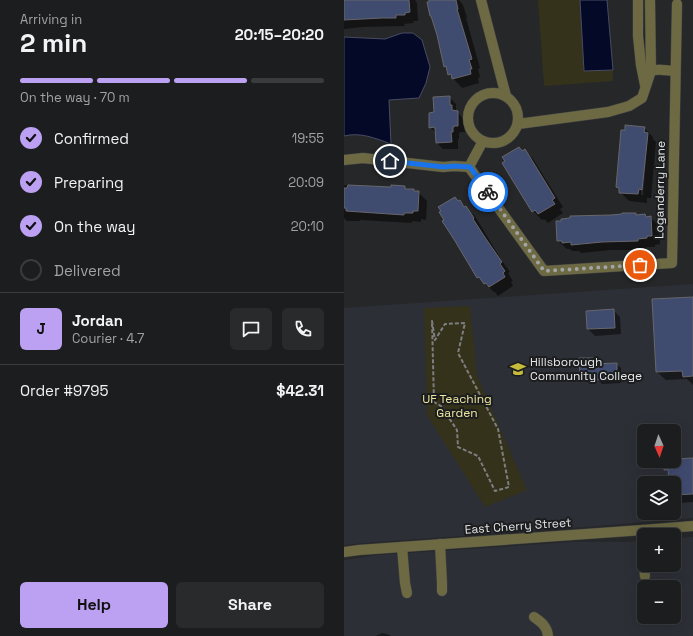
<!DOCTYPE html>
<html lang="en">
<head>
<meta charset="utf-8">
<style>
	:root { --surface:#1c1d1f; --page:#292a2c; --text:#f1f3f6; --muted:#a0a2a4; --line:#3a3b3d; --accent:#bca0f2 }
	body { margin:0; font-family:"Space Grotesk",sans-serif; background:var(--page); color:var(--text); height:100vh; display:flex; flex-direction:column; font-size:15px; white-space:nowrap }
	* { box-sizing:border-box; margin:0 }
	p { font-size:13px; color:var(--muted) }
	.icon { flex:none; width:22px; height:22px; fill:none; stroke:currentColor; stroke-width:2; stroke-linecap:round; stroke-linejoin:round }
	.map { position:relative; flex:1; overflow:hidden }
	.sheet { display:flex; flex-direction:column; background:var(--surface); width:344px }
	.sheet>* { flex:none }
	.needle { width:26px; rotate:177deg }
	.tools { position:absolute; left:293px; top:424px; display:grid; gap:8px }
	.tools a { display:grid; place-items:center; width:44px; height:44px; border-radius:6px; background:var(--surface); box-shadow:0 4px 16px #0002,0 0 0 1px var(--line); font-size:20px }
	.pin { position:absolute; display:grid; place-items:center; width:34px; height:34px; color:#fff; margin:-17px; border:2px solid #fff; border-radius:50%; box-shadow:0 1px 4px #0007 }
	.courier { position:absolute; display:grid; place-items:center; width:40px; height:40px; margin:-20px; border:3px solid #1a73e8; border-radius:50%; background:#fff; color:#222; box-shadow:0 1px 5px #0007 }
	.head em { font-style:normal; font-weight:700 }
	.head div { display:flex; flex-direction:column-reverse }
	.head { display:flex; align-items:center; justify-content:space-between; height:68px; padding:0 20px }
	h1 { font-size:26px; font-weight:700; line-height:30px }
	.bar { display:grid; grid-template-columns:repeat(4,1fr); gap:6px 4px; align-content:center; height:48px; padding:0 20px }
	.bar i { height:5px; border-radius:3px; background:var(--line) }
	.bar .active { background:var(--accent) }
	.bar p { grid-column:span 4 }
	.line { display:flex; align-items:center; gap:10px; padding:0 20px; border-top:1px solid var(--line) }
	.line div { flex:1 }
	.round { display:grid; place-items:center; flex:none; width:42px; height:42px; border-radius:6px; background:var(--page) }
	ol { padding:0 20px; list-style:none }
	li { display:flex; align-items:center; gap:12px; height:44px }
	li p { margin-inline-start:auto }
	li .icon { padding:4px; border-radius:50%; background:var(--accent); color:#111; stroke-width:4 }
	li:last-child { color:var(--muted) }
	li i { width:22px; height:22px; border:2px solid var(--line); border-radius:50% }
	.primary-button { display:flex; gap:8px; margin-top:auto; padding:8px 20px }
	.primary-button a { flex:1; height:46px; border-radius:6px; background:var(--accent); color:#111; font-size:16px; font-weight:700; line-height:46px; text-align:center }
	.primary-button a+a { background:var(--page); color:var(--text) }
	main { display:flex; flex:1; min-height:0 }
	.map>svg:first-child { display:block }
</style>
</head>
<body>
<main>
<section class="sheet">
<div class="head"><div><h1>2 min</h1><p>Arriving in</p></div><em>20:15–20:20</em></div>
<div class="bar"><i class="active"></i><i class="active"></i><i class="active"></i><i></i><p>On the way · 70 m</p></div>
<ol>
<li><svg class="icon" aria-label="check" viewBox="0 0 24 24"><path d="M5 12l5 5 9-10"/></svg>Confirmed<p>19:55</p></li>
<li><svg class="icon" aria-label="check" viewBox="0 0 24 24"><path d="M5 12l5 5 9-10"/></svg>Preparing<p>20:09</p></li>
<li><svg class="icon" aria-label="check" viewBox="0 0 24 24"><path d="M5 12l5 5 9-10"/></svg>On the way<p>20:10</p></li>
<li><i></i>Delivered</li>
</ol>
<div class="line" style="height:72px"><b class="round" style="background:var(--accent);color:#111">J</b><div><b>Jordan</b><p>Courier · 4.7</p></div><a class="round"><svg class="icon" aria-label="chat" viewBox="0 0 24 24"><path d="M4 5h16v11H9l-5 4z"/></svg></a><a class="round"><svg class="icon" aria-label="phone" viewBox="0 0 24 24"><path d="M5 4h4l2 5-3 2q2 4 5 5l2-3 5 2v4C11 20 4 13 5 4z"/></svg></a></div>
<div class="line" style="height:52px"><div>Order #9795</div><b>$42.31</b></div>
<div class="primary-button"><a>Help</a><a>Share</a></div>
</section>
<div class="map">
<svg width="349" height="636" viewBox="0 0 349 636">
	<rect width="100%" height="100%" fill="#262729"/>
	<g fill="#2d2f37" fill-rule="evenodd">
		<path d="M349 284V518L242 527 32 542 0 545V308ZM300 431H330V461H300ZM300 483H330V513H300Z"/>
		<path d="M349 537V636H0V560L33 555 228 542H283L300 540V565H330V538ZM300 587H330V617H300Z"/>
	</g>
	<g fill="#34321a">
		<path d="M194 0H236L240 71 269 70V81L200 86Z"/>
		<path d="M126 306 133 376 183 490 141 507 83 415 80 308Z"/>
	</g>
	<g fill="#050928" stroke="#484c62">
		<path d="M236 0H263L269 70 240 71Z"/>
		<path d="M58 33H69L78 40 86 67 82 83 75 98 45 100 47 144C31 138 16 132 0 136V37L41 39Z"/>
	</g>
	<g fill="#0007" fill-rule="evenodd">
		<path d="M0 0H71L73 3 74 21H69L70 23 60 24 61 26 19 27 0 29Z"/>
		<path d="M86 0H115L119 5 123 17 122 18 136 68 134 69 136 77 134 78 135 83 118 88 105 74 104 69 101 66Z"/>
		<path d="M105 97 112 104V111L120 119 121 132H116V133H115V139H114V149H99L93 143 92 133 86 127 91 113Z"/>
		<path d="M300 128 309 137V139L312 142 307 198H303V203L285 201 276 192V190L273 187 281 131ZM302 135H304L299 195H297Z"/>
		<path d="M181 150 189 159 219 207 216 209 219 213 204 223 200 219 198 220 189 211 159 164Z"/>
		<path d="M0 185 48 188 60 187 63 190H70L72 192H74L83 201 82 220 77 219V222L68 221V223L16 220V221H3L0 218Z"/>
		<path d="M115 201 131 216 158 261 166 272 164 273 169 281 167 282 169 286 154 296 151 292H150L134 277 114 202Z"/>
		<path d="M292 214 294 216 301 215 303 217H306L315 226 316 244 311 245V247H302V250H267L237 253 235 251H228L226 249H223L214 241 267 216Z"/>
		<path d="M349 298V385L343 379 322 380 313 372Z"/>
		<path d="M269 310 276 317 277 334 251 336 244 329Z"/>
		<path d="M248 359 253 363V365L272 364 277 368V383L258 384 254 380 241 381 237 376Z"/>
		<path d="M349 459V502L335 503 330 498V483H326L325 473 321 470V461H330V460Z"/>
		<path d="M38 633 43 634 47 636H32Z"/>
	</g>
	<g fill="#404b70" stroke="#67676a">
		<path d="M0 0H65L66 12 61 13V15H52V18H38L0 20Z"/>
		<path d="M85 0H112L114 9H113L128 59 125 60 128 69H126L127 74 108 79 107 74 104 75 102 66 100 67 93 35 87 16H86L83 2H85Z"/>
		<path d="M106 96V105H108V110L114 111V126H110V127H109V132H107L108 142 92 143 91 128H90V127L85 128V113L90 112 89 97Z"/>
		<path d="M281 125 301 127 300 132 304 133 298 190 295 189 294 194 275 193V188L272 187 277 130H281Z"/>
		<path d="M175 147 178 151 181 149 211 198 208 200 211 204 194 214 191 210 188 212 158 163 161 161 158 157Z"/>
		<path d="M4 185 47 187V185L61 186V189H70V191H75L74 211H69V213H60V215L2 211V208H0V188H3Z"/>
		<path d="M111 197 114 201 116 200 120 207 122 206 130 218 129 219 142 239 158 262 156 264 161 271 159 273 161 277 145 287 142 283 140 284 135 277 133 278 111 241 98 221 100 220 95 212 97 211 94 207Z"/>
		<path d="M278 213H292V215L301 214 302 217 307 216 308 236H303V238L294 239V241L258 242 227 245V242L218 243V241H213L212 221H217V219L226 218V216L267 215 278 214Z"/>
		<path d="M349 297V376L339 377 338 371 312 372 308 299Z"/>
		<path d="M270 309 271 328 243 329 242 311Z"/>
		<path d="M235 358H249V364L273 363V379L252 380V376L236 377Z"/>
		<path d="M349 458V494L330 495V483H325L324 470H320V461H330V459Z"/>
	</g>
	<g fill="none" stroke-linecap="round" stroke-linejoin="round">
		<defs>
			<g id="minor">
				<path d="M137 0 162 96"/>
				<path d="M294 0V36L297 65 301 85"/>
				<path d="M307 71C315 68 323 71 331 71"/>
				<circle cx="149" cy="118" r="25"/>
				<path d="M174 124 264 112 285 106 298 98 307 71 306 0"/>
				<path d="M139 141 125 167 200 271 328 263 333 4"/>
				<path d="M0 160 19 158 99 167 110 166 125 167"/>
				<path d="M299 530 300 557"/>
				<path d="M96 544 98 583V591"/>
				<path d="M58 547 61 583 63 593"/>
				<path d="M0 552 15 550 299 530 349 526"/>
				<path d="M300 565 301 576"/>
				<path d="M190 617C197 622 203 626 204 636"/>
			</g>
		</defs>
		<use href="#minor" stroke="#414244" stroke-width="11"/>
		<path stroke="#7d7e80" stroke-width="2" stroke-dasharray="4 2" stroke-linecap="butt" d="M88 321 91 340 101 324 121 323 114 353 154 429 165 487 151 491 134 456 114 447 113 430 97 406 90 402Z"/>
		<use href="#minor" stroke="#6c6943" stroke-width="10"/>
	</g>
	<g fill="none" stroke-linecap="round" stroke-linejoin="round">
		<path stroke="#a3a4a5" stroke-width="4" stroke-dasharray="0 7.2" d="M144 192 200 271 296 265"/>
		<path stroke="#1a73e8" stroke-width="5" d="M46 161 100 167 110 166 126 167 144 192"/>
	</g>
	<defs>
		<symbol id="university-bare" viewBox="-9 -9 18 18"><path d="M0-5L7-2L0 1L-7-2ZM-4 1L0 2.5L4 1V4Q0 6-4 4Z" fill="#c7bb3c" stroke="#1c1d1f" stroke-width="2.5" paint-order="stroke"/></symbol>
	</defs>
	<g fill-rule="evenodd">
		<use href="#university-bare" x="163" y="358" width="22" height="22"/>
	</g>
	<g text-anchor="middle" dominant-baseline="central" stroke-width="4" stroke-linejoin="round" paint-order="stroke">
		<g font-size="12" fill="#e6e7e8" stroke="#1c1d1f">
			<text transform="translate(316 190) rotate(-89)">Loganderry Lane</text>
			<text transform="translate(174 526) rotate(-4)">East Cherry Street</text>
		</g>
		<g font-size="12" fill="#e6e7e8" stroke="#1c1d1f" text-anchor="start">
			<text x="186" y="362">Hillsborough<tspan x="186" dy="14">Community College</tspan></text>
		</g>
		<g font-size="12" fill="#ede79e" stroke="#1c1d1f">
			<text x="113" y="399">UF Teaching<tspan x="113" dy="14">Garden</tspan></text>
		</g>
	</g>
</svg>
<div class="tools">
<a><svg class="needle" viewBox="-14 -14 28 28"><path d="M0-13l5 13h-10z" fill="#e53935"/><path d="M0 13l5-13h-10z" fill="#a0a2a4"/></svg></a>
<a><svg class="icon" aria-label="layers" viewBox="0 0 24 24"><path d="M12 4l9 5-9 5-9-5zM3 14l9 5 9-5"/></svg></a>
<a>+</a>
<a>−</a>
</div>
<div class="pin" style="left:296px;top:265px;background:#ea580c"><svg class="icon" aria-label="bag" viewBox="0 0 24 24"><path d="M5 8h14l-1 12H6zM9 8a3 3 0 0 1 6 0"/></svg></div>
<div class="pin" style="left:46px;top:161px;background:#1f2937"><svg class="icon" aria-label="home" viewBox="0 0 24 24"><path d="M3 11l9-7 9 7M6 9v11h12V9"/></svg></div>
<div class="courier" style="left:144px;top:192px"><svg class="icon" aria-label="bike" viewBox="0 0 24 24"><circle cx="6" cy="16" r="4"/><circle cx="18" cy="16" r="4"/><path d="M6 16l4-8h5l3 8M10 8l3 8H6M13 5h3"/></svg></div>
</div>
</main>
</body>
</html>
